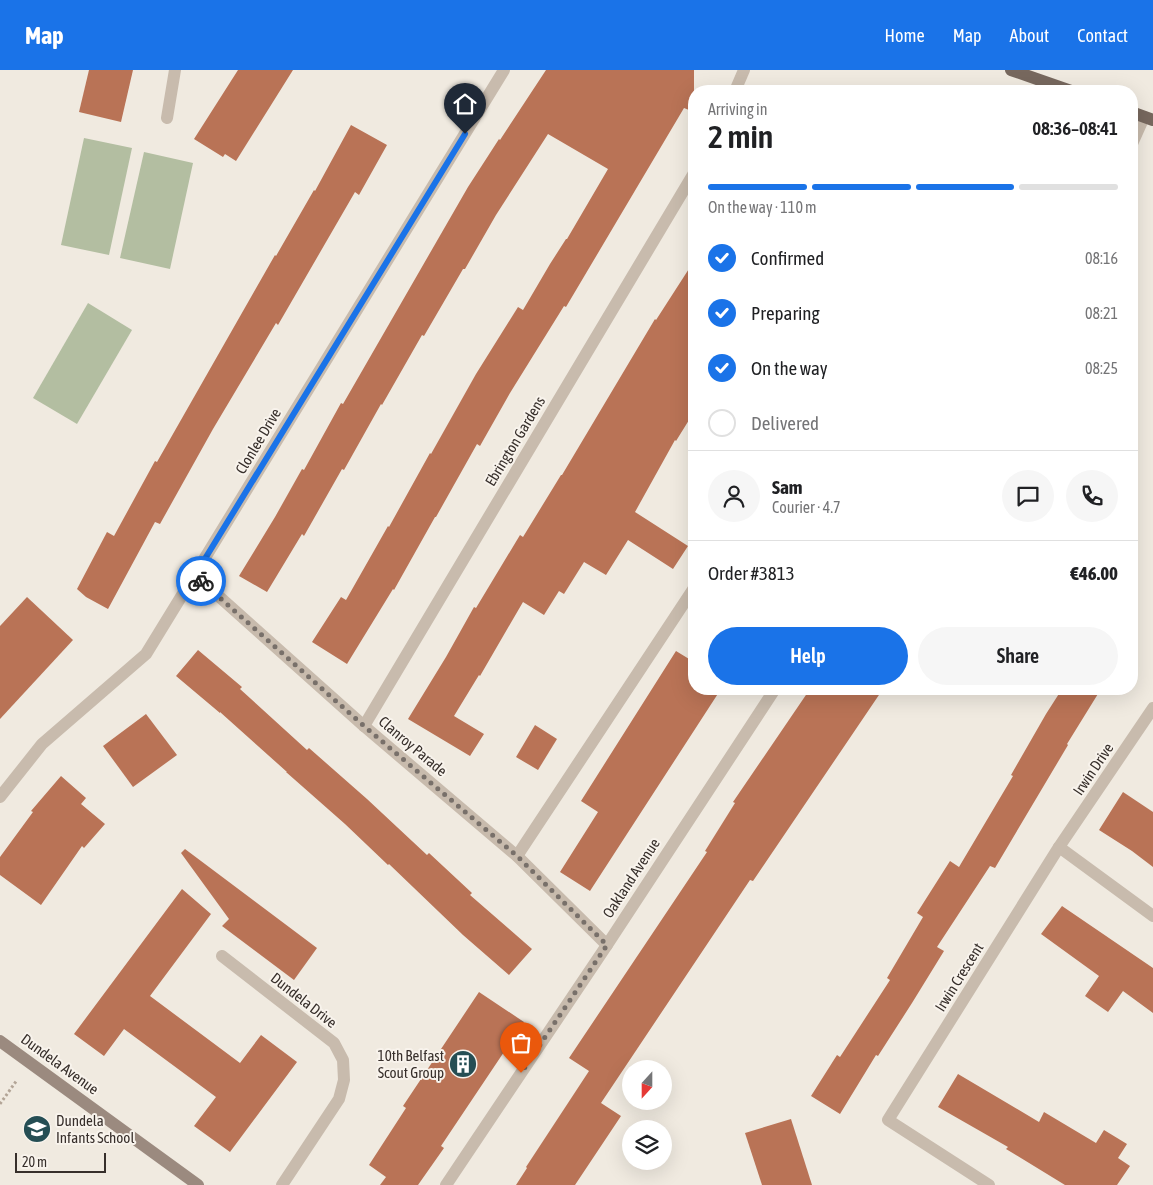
<!DOCTYPE html>
<html lang="en">
<head>
<meta charset="utf-8">
<style>
	:root { --surface:#fff; --page:#f6f6f6; --text:#202124; --muted:#757577; --line:#e0e0e0; --accent:#1a73e8 }
	body { margin:0; font-family:"Asap Condensed",sans-serif; background:var(--page); color:var(--text); height:100vh; display:flex; flex-direction:column; font-size:19px; white-space:nowrap }
	* { box-sizing:border-box; margin:0 }
	p { font-size:16px; color:var(--muted) }
	.icon { flex:none; width:28px; height:28px; fill:none; stroke:currentColor; stroke-width:2; stroke-linecap:round; stroke-linejoin:round }
	.map { position:relative; flex:1; overflow:hidden }
	.side { position:absolute; left:688px; top:15px; width:450px; height:610px; display:flex; flex-direction:column; background:var(--surface); border-radius:20px; box-shadow:0 5px 20px #0002 }
	.side>* { flex:none }
	.needle { width:32px; rotate:201deg }
	.fabs { position:absolute; left:622px; top:990px; display:grid; gap:10px }
	.fabs a { display:grid; place-items:center; width:50px; height:50px; border-radius:50%; background:var(--surface); box-shadow:0 5px 20px #0002; font-size:25px }
	.scale { position:absolute; left:15px; bottom:12px; width:91px; box-sizing:border-box; padding-left:5px; border:2px solid #372f2b; border-top:0; font-size:14px; line-height:18px; white-space:nowrap; color:#372f2b; -webkit-text-stroke:4px #f8f3ec; paint-order:stroke }
	.pin { position:absolute; display:grid; place-items:center; width:42px; height:42px; color:#fff; margin:-51px -21px; border-radius:50% 50% 50% 0; rotate:-45deg; box-shadow:0 0 5px #0007 }
	.pin .icon { rotate:45deg }
	.courier { position:absolute; display:grid; place-items:center; width:50px; height:50px; margin:-25px; border:4px solid #1a73e8; border-radius:50%; background:#fff; color:#222; box-shadow:0 1px 6px #0007 }
	.headline em { font-style:normal; font-weight:600 }
	.headline div { display:flex; flex-direction:column-reverse }
	.headline { display:flex; align-items:center; justify-content:space-between; height:85px; padding:0 20px }
	h1 { font-size:32px; font-weight:600; line-height:38px }
	.bar { display:grid; grid-template-columns:repeat(4,1fr); gap:8px 5px; align-content:center; height:60px; padding:0 20px }
	.bar i { height:6px; border-radius:4px; background:var(--line) }
	.bar .active { background:var(--accent) }
	.bar p { grid-column:span 4 }
	.line { display:flex; align-items:center; gap:12px; padding:0 20px; border-top:1px solid var(--line) }
	.line div { flex:1 }
	.round { display:grid; place-items:center; flex:none; width:52px; height:52px; border-radius:26px; background:var(--page) }
	ol { padding:0 20px; list-style:none }
	li { display:flex; align-items:center; gap:15px; height:55px }
	li p { margin-inline-start:auto }
	li .icon { padding:5px; border-radius:50%; background:var(--accent); color:#fff; stroke-width:4 }
	li:last-child { color:var(--muted) }
	li i { width:28px; height:28px; border:2px solid var(--line); border-radius:50% }
	.button { display:flex; gap:10px; margin-top:auto; padding:10px 20px }
	.button a { flex:1; height:58px; border-radius:30px; background:var(--accent); color:#fff; font-size:20px; font-weight:600; line-height:58px; text-align:center }
	.button a+a { background:var(--page); color:var(--text) }
	header { display:flex; align-items:center; gap:30px; box-sizing:border-box; height:70px; padding:0 25px; background:var(--accent); color:#fff }
	header strong { font-size:24px }
	nav { display:flex; gap:28px; margin-inline-start:auto; font-size:18px }
	.map>svg:first-child { display:block }
</style>
</head>
<body>
<header>
<strong>Map</strong>
<nav><a>Home</a><a>Map</a><a>About</a><a>Contact</a></nav>
</header>
<div class="map">
<svg width="1153" height="1115" viewBox="0 0 1153 1115">
	<rect width="100%" height="100%" fill="#f0eae0"/>
	<g fill="#b3bea1">
		<path d="M84 68 132 78 109 185 61 175Z"/>
		<path d="M144 82 193 93 170 199 120 188Z"/>
		<path d="M88 233 132 260 77 354 33 328Z"/>
	</g>
	<g fill="#b97356">
		<path d="M89 0H133L121 52 79 42Z"/>
		<path d="M238 0H293L236 91 225 84 223 87 194 69Z"/>
		<path d="M546 0H694V42L684 38 566 237 564 236 510 323 480 376 477 374 436 447H435L394 520 393 519 347 594 312 572 341 527 346 530 388 456 389 457 430 383 431 384 476 304 518 237 523 240 550 194 566 169H567L608 99 548 64 496 145 465 199H463L424 266 422 265 382 335 381 334 344 400 342 399 304 466 302 464 267 522 239 506 275 447 302 399 304 400 341 333 343 334 468 117 499 69 500 70Z"/>
		<path d="M351 55 387 75 359 125 355 122 278 255 276 253 213 359 160 454 155 452 108 539 86 527 77 519 107 462 114 466 155 391 157 392 275 185 276 186 314 120 315 121Z"/>
		<path d="M694 191V342L676 371 675 370 635 442 688 476 673 499 628 470 606 505 584 492 564 524 559 521 544 545 523 532 480 606 479 605 454 646 484 664 470 686 408 649 446 587 474 537 476 538 520 465 523 467 561 405H562L655 249 656 250Z"/>
		<path d="M27 527 73 570 0 649V556Z"/>
		<path d="M198 580 242 617 240 619 307 680 309 678 367 729 427 785 429 783 472 823 470 825 532 879 509 905 463 865 389 794 388 795 345 754 286 702H287L220 642V643L176 606Z"/>
		<path d="M676 581 694 592V619H721L590 821 560 802 598 742 581 731Z"/>
		<path d="M810 619H883L753 811 750 810 601 1033 621 1046 575 1115H516L527 1098 526 1097 589 1001 569 988 707 782 705 781 735 733 733 732Z"/>
		<path d="M1062 619H1101L1067 674 1068 675 995 798 990 796 937 877 944 881 912 933 878 986 876 985 840 1044 811 1026 837 985 840 987 890 910 887 908 923 847 917 843 950 791 959 797 1013 706 1011 705 1046 644Z"/>
		<path d="M146 644 177 685 133 717 103 676Z"/>
		<path d="M535 655 557 669 538 700 516 687Z"/>
		<path d="M61 706 86 728 81 734 105 754 84 778 82 776 41 835 0 805V787L33 742 31 741Z"/>
		<path d="M1123 722 1153 742V797L1132 781 1099 760Z"/>
		<path d="M185 779 317 878 294 910 222 856 229 849 181 783Z"/>
		<path d="M182 819 211 844 150 926 240 993 261 965 297 992 230 1082 194 1056 216 1027 124 959 104 986 74 964Z"/>
		<path d="M1062 836 1153 898V943L1123 921 1108 942 1085 926 1099 906 1041 864Z"/>
		<path d="M479 922 524 952 441 1076 444 1078 418 1115H380L386 1107 369 1095 406 1038 403 1036Z"/>
		<path d="M958 1004 1039 1052 1044 1042 1096 1073 1104 1060 1127 1074 1118 1088 1130 1096 1117 1115H1065L1006 1079 1008 1077 938 1037Z"/>
		<path d="M791 1049 812 1115H762L745 1063Z"/>
	</g>
	<g fill="none" stroke-linecap="round" stroke-linejoin="round">
		<path stroke="#b3a597" stroke-width="3" stroke-dasharray="2.5 2.5" stroke-linecap="butt" d="M0 1034 17 1010"/>
		<g stroke="#c8bbad" stroke-width="12">
			<path d="M167 48 175 0"/>
			<path d="M517 786 694 518"/>
		</g>
		<g stroke="#c8bbad" stroke-width="12">
			<path d="M735 21 744 0"/>
			<path d="M1131 76 1144 47"/>
			<path d="M195 505 364 656 517 786 607 875"/>
			<path d="M364 656 694 103"/>
			<path d="M0 727 42 674 146 584 504 0"/>
			<path d="M1059 777 1153 638"/>
			<path d="M222 886 334 973 343 990 344 1010 339 1029 282 1115"/>
			<path d="M446 1115 607 875 775 619"/>
			<path d="M989 1115 888 1050 1059 777 1153 846"/>
		</g>
		<path stroke="#9b8a7f" stroke-width="12" d="M0 971 198 1115"/>
		<g stroke="#77685e" stroke-width="12">
			<path d="M1011 0 1071 21"/>
			<path d="M1131 42 1153 50"/>
		</g>
	</g>
	<g fill="none" stroke-linecap="round" stroke-linejoin="round">
		<path stroke="#78706a" stroke-width="5" stroke-dasharray="0 9" d="M201 511 364 656 517 786 607 875 521 1003"/>
		<path stroke="#1a73e8" stroke-width="6" d="M201 511 195 505 465 64"/>
	</g>
	<defs>
		<symbol id="building-disc" viewBox="-11 -11 22 22"><circle r="9.5" fill="#254e54" stroke="#f8f3ec"/><path d="M-4-6H4V6H1V3H-1V6H-4ZM-2.5-4.3h1.7v1.8h-1.7ZM.8-4.3h1.7v1.8H.8ZM-2.5-1h1.7V.8h-1.7ZM.8-1h1.7V.8H.8Z" fill="#fff"/></symbol>
		<symbol id="school-disc" viewBox="-11 -11 22 22"><circle r="9.5" fill="#254e54" stroke="#f8f3ec"/><path d="M0-5L7-2L0 1L-7-2ZM-4 1L0 2.5L4 1V4Q0 6-4 4Z" fill="#fff"/></symbol>
	</defs>
	<g fill-rule="evenodd">
		<use href="#building-disc" x="447" y="978" width="32" height="32"/>
		<use href="#school-disc" x="21" y="1043" width="32" height="32"/>
	</g>
	<g text-anchor="middle" dominant-baseline="central" stroke-width="4" stroke-linejoin="round" paint-order="stroke">
		<g font-size="15" fill="#372f2b" stroke="#f8f3ec">
			<text transform="translate(258 371) rotate(-59)">Clonlee Drive</text>
			<text transform="translate(515 371) rotate(-59)">Ebrington Gardens</text>
			<text transform="translate(413 676) rotate(40)">Clanroy Parade</text>
			<text transform="translate(1093 699) rotate(-56)">Irwin Drive</text>
			<text transform="translate(631 808) rotate(-57)">Oakland Avenue</text>
			<text transform="translate(959 907) rotate(-58)">Irwin Crescent</text>
			<text transform="translate(304 930) rotate(38)">Dundela Drive</text>
			<text transform="translate(60 994) rotate(36)">Dundela Avenue</text>
		</g>
		<g font-size="15" fill="#372f2b" stroke="#f8f3ec" text-anchor="end">
			<text x="444" y="985">10th Belfast<tspan x="444" dy="17">Scout Group</tspan></text>
			<text x="56" y="1050" text-anchor="start">Dundela<tspan x="56" dy="17">Infants School</tspan></text>
		</g>
	</g>
</svg>
<div class="fabs">
<a><svg class="needle" viewBox="-14 -14 28 28"><path d="M0-13l5 13h-10z" fill="#e53935"/><path d="M0 13l5-13h-10z" fill="#757577"/></svg></a>
<a><svg class="icon" aria-label="layers" viewBox="0 0 24 24"><path d="M12 4l9 5-9 5-9-5zM3 14l9 5 9-5"/></svg></a>
</div>
<div class="scale">20 m</div>
<div class="pin" style="left:521px;top:1003px;background:#ea580c"><svg class="icon" aria-label="bag" viewBox="0 0 24 24"><path d="M5 8h14l-1 12H6zM9 8a3 3 0 0 1 6 0"/></svg></div>
<div class="pin" style="left:465px;top:64px;background:#1f2937"><svg class="icon" aria-label="home" viewBox="0 0 24 24"><path d="M3 11l9-7 9 7M6 9v11h12V9"/></svg></div>
<div class="courier" style="left:201px;top:511px"><svg class="icon" aria-label="bike" viewBox="0 0 24 24"><circle cx="6" cy="16" r="4"/><circle cx="18" cy="16" r="4"/><path d="M6 16l4-8h5l3 8M10 8l3 8H6M13 5h3"/></svg></div>
<section class="side">
<div class="headline"><div><h1>2 min</h1><p>Arriving in</p></div><em>08:36–08:41</em></div>
<div class="bar"><i class="active"></i><i class="active"></i><i class="active"></i><i></i><p>On the way · 110 m</p></div>
<ol>
<li><svg class="icon" aria-label="check" viewBox="0 0 24 24"><path d="M5 12l5 5 9-10"/></svg>Confirmed<p>08:16</p></li>
<li><svg class="icon" aria-label="check" viewBox="0 0 24 24"><path d="M5 12l5 5 9-10"/></svg>Preparing<p>08:21</p></li>
<li><svg class="icon" aria-label="check" viewBox="0 0 24 24"><path d="M5 12l5 5 9-10"/></svg>On the way<p>08:25</p></li>
<li><i></i>Delivered</li>
</ol>
<div class="line" style="height:90px"><a class="round"><svg class="icon" aria-label="person" viewBox="0 0 24 24"><circle cx="12" cy="8" r="4"/><path d="M4 21q1-7 8-7t8 7"/></svg></a><div><b>Sam</b><p>Courier · 4.7</p></div><a class="round"><svg class="icon" aria-label="chat" viewBox="0 0 24 24"><path d="M4 5h16v11H9l-5 4z"/></svg></a><a class="round"><svg class="icon" aria-label="phone" viewBox="0 0 24 24"><path d="M5 4h4l2 5-3 2q2 4 5 5l2-3 5 2v4C11 20 4 13 5 4z"/></svg></a></div>
<div class="line" style="height:65px"><div>Order #3813</div><b>€46.00</b></div>
<div class="button"><a>Help</a><a>Share</a></div>
</section>
</div>
</body>
</html>
